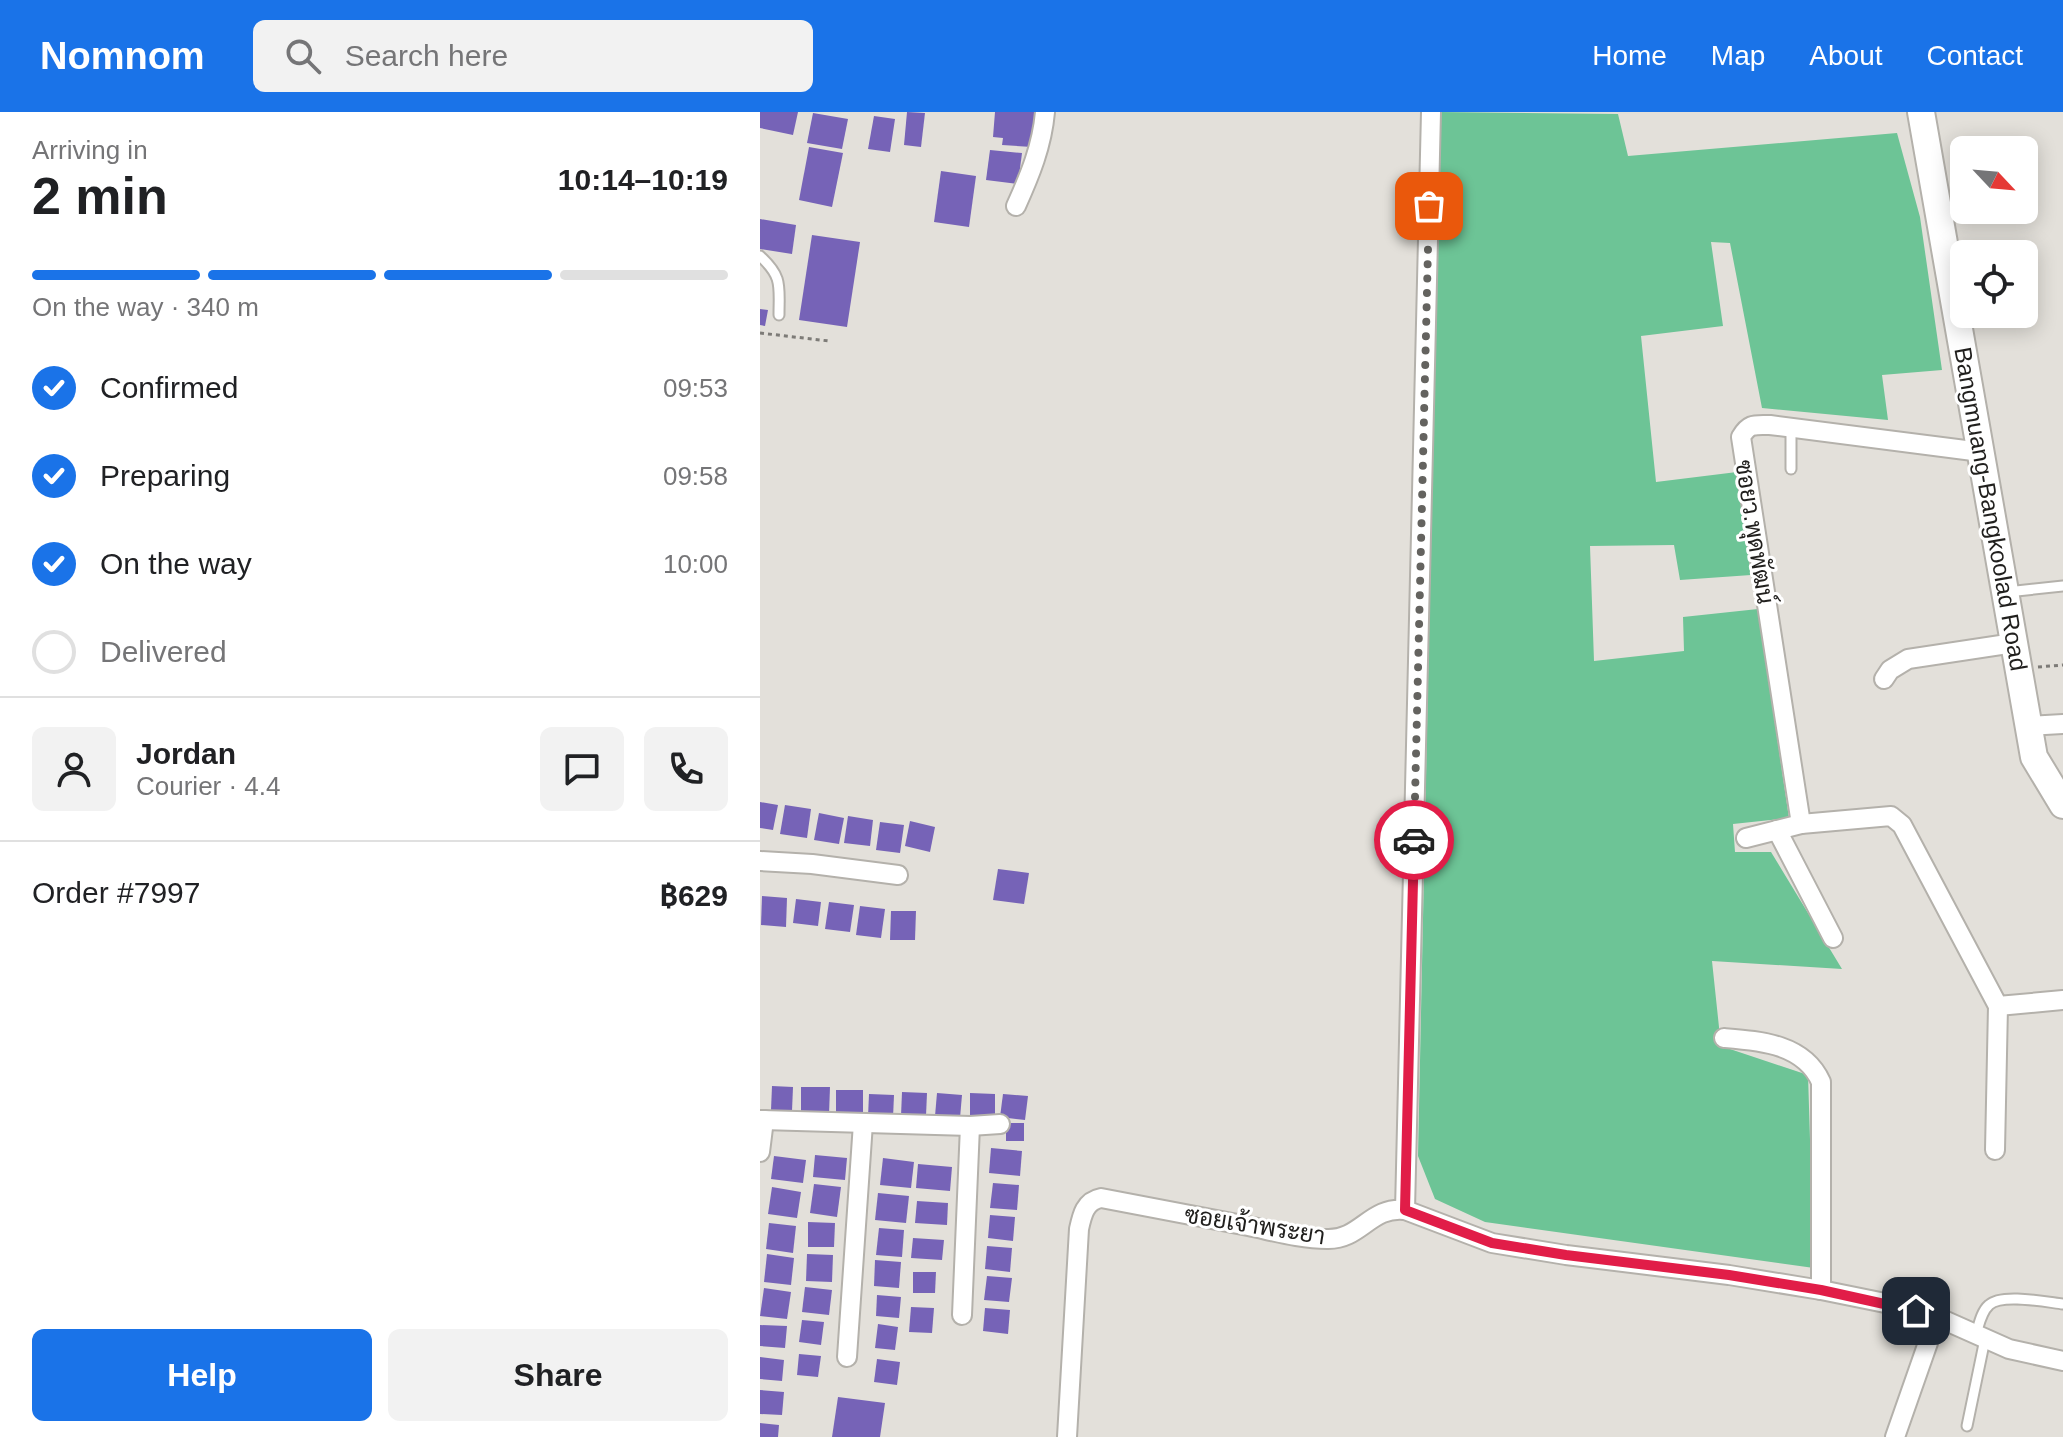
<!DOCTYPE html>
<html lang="en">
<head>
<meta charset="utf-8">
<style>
	:root { --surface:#fff; --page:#f2f2f2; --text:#202124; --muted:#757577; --line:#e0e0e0; --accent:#1a73e8 }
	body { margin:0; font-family:Helvetica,Sarabun,sans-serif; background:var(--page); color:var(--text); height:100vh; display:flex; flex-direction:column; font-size:30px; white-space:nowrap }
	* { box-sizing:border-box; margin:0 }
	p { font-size:26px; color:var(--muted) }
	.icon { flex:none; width:44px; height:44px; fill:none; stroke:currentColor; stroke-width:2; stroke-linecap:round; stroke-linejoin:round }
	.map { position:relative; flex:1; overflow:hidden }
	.side { display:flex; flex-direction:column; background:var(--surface); width:760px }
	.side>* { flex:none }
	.needle { width:52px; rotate:116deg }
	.controls { position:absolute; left:1190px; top:24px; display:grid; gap:16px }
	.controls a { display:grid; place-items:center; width:88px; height:88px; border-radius:12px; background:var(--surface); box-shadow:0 4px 20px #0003; font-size:40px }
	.pin { position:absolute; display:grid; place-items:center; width:68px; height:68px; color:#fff; margin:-34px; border-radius:16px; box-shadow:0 4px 12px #0006 }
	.courier { position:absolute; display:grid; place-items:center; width:80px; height:80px; margin:-40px; border:6px solid #e11d48; border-radius:50%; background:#fff; color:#222; box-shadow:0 2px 10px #0007 }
	.headline em { font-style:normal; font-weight:600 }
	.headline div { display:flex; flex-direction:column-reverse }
	.headline { display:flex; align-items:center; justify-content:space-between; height:136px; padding:0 32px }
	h1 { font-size:52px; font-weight:600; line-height:60px }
	.bar { display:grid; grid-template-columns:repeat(4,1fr); gap:12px 8px; align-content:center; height:96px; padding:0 32px }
	.bar i { height:10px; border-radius:6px; background:var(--line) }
	.bar .selected { background:var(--accent) }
	.bar p { grid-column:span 4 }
	.line { display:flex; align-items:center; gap:20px; padding:0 32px; border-top:2px solid var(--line) }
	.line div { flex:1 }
	.round { display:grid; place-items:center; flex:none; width:84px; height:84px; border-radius:12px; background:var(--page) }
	ol { padding:0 32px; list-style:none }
	li { display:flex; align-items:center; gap:24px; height:88px }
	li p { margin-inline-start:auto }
	li .icon { padding:8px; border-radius:50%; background:var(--accent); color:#fff; stroke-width:4 }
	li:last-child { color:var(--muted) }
	li i { width:44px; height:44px; border:4px solid var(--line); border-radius:50% }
	.button { display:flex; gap:16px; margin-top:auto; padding:16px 32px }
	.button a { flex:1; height:92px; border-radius:12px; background:var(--accent); color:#fff; font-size:32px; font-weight:600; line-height:92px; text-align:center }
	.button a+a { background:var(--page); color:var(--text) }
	header { display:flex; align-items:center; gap:48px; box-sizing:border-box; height:112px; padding:0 40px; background:var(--accent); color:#fff }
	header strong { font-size:38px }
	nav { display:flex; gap:44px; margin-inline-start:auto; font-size:28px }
	.search { width:560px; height:72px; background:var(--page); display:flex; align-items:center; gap:20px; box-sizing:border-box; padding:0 28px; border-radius:12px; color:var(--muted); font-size:30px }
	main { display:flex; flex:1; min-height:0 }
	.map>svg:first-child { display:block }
</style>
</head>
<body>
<header>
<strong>Nomnom</strong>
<div class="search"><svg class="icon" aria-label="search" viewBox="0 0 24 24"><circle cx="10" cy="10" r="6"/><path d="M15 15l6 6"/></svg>Search here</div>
<nav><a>Home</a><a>Map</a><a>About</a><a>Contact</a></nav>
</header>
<main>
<section class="side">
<div class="headline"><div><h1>2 min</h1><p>Arriving in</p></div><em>10:14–10:19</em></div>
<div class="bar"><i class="selected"></i><i class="selected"></i><i class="selected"></i><i></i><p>On the way · 340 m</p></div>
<ol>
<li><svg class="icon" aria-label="check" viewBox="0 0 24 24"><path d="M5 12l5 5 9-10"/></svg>Confirmed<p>09:53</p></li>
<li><svg class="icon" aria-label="check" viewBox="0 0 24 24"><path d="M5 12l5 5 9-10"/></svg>Preparing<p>09:58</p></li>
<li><svg class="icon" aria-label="check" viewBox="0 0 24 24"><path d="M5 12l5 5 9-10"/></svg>On the way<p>10:00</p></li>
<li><i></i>Delivered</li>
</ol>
<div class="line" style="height:144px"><a class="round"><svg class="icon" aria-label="person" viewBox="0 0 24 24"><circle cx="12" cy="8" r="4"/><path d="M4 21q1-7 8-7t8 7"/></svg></a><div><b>Jordan</b><p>Courier · 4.4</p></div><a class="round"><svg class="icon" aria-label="chat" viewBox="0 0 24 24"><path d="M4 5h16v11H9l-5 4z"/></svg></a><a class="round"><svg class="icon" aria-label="phone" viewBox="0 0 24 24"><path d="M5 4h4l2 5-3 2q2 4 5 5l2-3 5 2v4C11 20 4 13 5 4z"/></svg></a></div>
<div class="line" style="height:104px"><div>Order #7997</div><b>฿629</b></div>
<div class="button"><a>Help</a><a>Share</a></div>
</section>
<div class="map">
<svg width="1303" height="1325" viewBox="0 0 1303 1325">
	<rect width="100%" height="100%" fill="#e3e0da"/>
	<path fill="#6dc496" d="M680 0 858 2 868 44 1137 21 1160 105 1182 258 1122 263 1128 308 1002 296 970 131 951 130 963 214 881 224 896 370 977 360 991 463 920 468 914 433 830 434 834 549 924 539 923 505 998 497 1029 706 973 712 975 740H1011L1082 857 952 849 961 934 1048 963 1054 1156 725 1110 675 1087 658 1044Z"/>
	<g fill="#7663b7">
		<path d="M0 0H38L33 23 0 16Z"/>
		<path d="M147 0 165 1 161 35 144 33Z"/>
		<path d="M235 0H275L272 35 242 33 243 26 233 25Z"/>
		<path d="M53 1 88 7 82 37 47 31Z"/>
		<path d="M114 4 135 7 130 40 108 37Z"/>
		<path d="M49 35 83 41 72 95 39 88Z"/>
		<path d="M230 38 262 41 258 72 226 68Z"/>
		<path d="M181 59 216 64 209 115 174 110Z"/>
		<path d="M0 107 36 113 32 142 0 137Z"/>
		<path d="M52 123 100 130 87 215 39 208Z"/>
		<path d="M0 197 8 198 5 214 0 213Z"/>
		<path d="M0 690 18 693 13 718 0 716Z"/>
		<path d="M25 693 51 697 47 726 20 722Z"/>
		<path d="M59 701 84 706 79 732 54 728Z"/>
		<path d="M88 704 113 708 110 734 84 731Z"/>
		<path d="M150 709 175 715 170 740 145 734Z"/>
		<path d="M120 710 144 713 140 741 116 738Z"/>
		<path d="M238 757 269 761 264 792 233 788Z"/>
		<path d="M2 784 27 786 26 815 1 813Z"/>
		<path d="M36 787 61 790 58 814 33 811Z"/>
		<path d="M69 790 94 793 90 820 65 817Z"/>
		<path d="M100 794 125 797 121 826 96 823Z"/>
		<path d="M131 799H156L155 828H130Z"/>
		<path d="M12 974 33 975 32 999 11 998Z"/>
		<path d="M41 975H70L69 1003H41Z"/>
		<path d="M76 978H103V1004L76 1005Z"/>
		<path d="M142 980 167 981 166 1004H141Z"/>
		<path d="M177 981 202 983 200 1006 175 1004Z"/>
		<path d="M210 981 235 982V1005L210 1004Z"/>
		<path d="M109 982 134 983 133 1006 108 1005Z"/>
		<path d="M243 982 268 984 265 1008 240 1005Z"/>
		<rect x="246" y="1011" width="18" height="18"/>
		<path d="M231 1036 262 1039 260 1064 229 1061Z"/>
		<path d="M55 1043 87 1046 85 1068 53 1065Z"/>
		<path d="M14 1044 46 1048 43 1071 11 1067Z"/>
		<path d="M123 1046 154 1050 151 1076 120 1073Z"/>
		<path d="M158 1052 192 1055 190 1079 156 1076Z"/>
		<path d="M233 1071 259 1073 257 1098 230 1096Z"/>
		<path d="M54 1072 81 1075 77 1105 50 1101Z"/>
		<path d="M12 1075 41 1080 37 1106 8 1102Z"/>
		<path d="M118 1081 149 1084 146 1111 115 1108Z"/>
		<path d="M157 1089 188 1091 187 1113 155 1111Z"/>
		<path d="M230 1103 255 1105 253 1129 228 1126Z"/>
		<path d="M48 1110 75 1111 74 1135H48Z"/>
		<path d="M9 1111 36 1114 33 1141 6 1137Z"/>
		<path d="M119 1116 144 1118 142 1145 116 1143Z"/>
		<path d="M153 1126 184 1128 182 1148 151 1146Z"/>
		<path d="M227 1134 252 1136 250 1160 225 1157Z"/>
		<path d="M7 1142 34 1146 31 1173 4 1170Z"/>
		<path d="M47 1142 73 1143 72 1170 46 1169Z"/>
		<path d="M115 1148 141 1150 139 1176 114 1174Z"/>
		<path d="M153 1160H176L175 1181H153Z"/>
		<path d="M227 1164 252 1166 249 1190 224 1188Z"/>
		<path d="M45 1175 72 1178 69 1203 42 1200Z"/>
		<path d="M4 1176 31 1180 27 1207 0 1204Z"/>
		<path d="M117 1183 141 1185 139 1206 116 1204Z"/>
		<path d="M151 1195 174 1196 172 1221 149 1220Z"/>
		<path d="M225 1196 250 1198 248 1222 223 1219Z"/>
		<path d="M42 1208 64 1210 61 1233 39 1230Z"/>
		<path d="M118 1212 138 1215 135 1238 115 1236Z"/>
		<path d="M0 1213 27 1214 25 1236 0 1234Z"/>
		<path d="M39 1242 61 1244 58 1265 37 1263Z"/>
		<path d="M0 1245 24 1248 22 1269 0 1267Z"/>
		<path d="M117 1247 140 1250 137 1273 114 1270Z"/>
		<path d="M0 1278 24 1280 22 1303 0 1302Z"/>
		<path d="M78 1285 125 1291 120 1325H72Z"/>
		<path d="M0 1311 19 1313 18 1325H0Z"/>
	</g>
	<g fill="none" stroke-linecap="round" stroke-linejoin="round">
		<defs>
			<g id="lane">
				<path d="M0 144C23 165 19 174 19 203"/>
				<path d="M1031 316V357"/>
				<path d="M1247 480 1303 474"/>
				<path d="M1216 1222C1219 1213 1221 1200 1229 1193 1241 1181 1286 1190 1303 1192"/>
				<path d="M1207 1314 1225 1227"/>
			</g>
			<g id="street">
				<path d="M256 94C270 63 282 34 285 0"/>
				<path d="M1124 567 1130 558 1148 547 1254 531"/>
				<path d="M1269 614 1303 612"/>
				<path d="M1041 712 981 325C989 311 995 313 1010 313L1221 340"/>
				<path d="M1017 718 1073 826"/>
				<path d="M986 726 1041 712 1131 704 1142 713 1238 894 1303 888"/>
				<path d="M0 749 52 752 138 763"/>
				<path d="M964 926C1001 929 1044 932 1061 970V1178"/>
				<path d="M0 1008 210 1014 240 1012"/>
				<path d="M1235 1038 1238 894"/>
				<path d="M0 1040 4 1008"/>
				<path d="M645 1098 671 0"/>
				<path d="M202 1203 210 1014"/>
				<path d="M87 1245 103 1011"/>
				<path d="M307 1325 319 1117C322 1103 325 1089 341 1086 390 1095 439 1105 488 1114 513 1119 541 1127 567 1127 601 1128 610 1094 645 1098L732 1131 806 1143 969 1163 1061 1178 1135 1193 1177 1205 1249 1237 1303 1249"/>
				<path d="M1135 1325 1177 1205"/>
			</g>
			<path id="secondary" d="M1161 0 1274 645 1303 693"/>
		</defs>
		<use href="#lane" stroke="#b4b1ab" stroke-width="13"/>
		<use href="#street" stroke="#b4b1ab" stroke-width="22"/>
		<use href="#secondary" stroke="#b4b1ab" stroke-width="30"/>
		<g stroke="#7d7b77" stroke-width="3" stroke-dasharray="4 4" stroke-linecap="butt">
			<path d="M0 221 69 229"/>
			<path d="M1278 555 1303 553"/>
		</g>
		<use href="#lane" stroke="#fff" stroke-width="9"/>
		<use href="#street" stroke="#fff" stroke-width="18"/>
		<use href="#secondary" stroke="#fff" stroke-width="26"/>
	</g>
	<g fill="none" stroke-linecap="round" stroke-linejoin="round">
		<path stroke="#64635f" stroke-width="8" stroke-dasharray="0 14.4" d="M654 728 669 94"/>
		<path stroke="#e11d48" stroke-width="10" d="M654 728 645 1098 732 1131 806 1143 969 1163 1061 1178 1156 1199"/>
	</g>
	<g text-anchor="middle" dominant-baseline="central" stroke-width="6" stroke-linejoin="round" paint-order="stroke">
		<g font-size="24" fill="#201f1d" stroke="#fff">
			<text transform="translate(1231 397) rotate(80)">Bangmuang-Bangkoolad Road</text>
			<text transform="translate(995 420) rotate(81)">ซอยว.พุดพัฒน์</text>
			<text transform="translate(495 1113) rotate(9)">ซอยเจ้าพระยา</text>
		</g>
	</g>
</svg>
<div class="controls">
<a><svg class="needle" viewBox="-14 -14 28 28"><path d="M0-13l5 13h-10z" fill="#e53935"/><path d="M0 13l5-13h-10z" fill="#757577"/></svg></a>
<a><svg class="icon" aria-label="locate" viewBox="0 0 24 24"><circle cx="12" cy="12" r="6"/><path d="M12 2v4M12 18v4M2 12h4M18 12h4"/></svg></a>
</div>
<div class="pin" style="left:669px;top:94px;background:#ea580c"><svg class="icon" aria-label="bag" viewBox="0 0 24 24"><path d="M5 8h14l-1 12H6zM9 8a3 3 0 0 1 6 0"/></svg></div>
<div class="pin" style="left:1156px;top:1199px;background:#1f2937"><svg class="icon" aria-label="home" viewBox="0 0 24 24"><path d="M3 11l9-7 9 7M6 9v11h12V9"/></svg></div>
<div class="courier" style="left:654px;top:728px"><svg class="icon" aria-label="car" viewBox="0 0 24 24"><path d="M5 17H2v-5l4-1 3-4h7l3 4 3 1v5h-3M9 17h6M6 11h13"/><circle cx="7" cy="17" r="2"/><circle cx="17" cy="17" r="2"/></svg></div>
</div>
</main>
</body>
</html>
